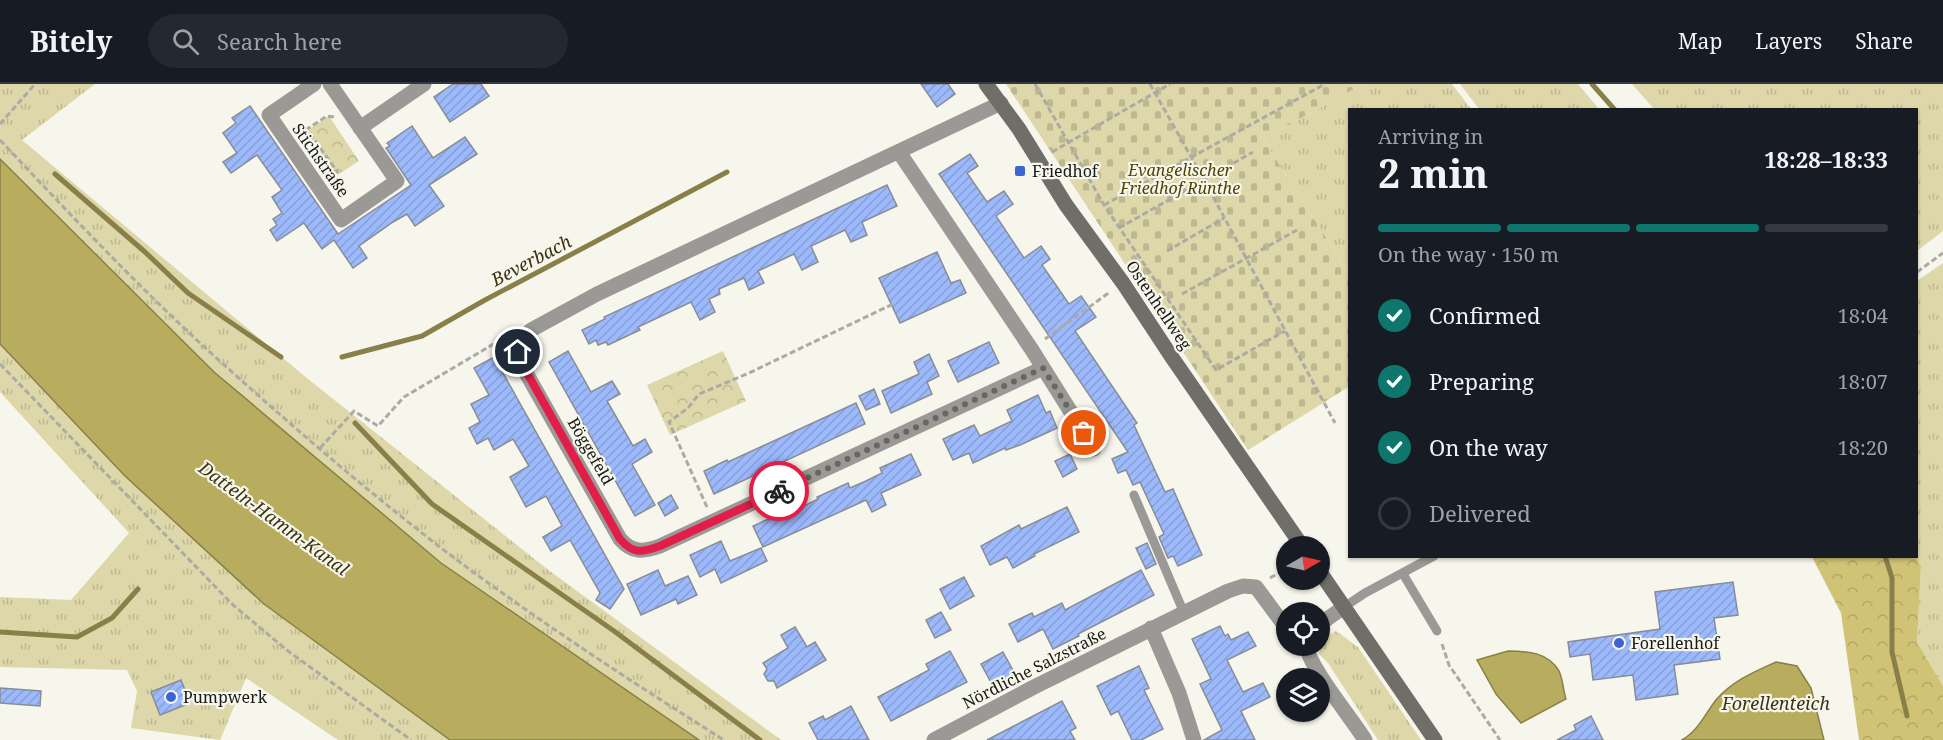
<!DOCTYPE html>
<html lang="en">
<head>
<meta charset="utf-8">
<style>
	:root { --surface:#171b24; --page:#242831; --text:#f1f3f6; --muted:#9ea1a6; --line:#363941; --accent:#0f766e }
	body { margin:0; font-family:"Noto Serif",serif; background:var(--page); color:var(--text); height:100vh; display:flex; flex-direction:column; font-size:22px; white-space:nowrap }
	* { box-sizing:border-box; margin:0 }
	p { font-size:20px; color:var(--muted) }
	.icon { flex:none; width:33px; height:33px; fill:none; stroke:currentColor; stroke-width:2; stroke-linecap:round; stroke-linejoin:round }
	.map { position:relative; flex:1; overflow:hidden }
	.details { position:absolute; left:1348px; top:24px; width:570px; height:450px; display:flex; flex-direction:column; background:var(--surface); border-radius:0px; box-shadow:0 2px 4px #0004 }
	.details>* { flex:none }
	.needle { width:39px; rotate:81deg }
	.fabs { position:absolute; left:1276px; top:452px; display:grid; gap:12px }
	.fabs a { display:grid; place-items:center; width:54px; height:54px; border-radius:50%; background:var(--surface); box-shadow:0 2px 4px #0004; font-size:30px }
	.pin { position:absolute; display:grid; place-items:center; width:51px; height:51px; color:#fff; margin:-26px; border:3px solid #fff; border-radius:50%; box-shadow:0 2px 6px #0007 }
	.courier { position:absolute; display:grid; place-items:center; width:60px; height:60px; margin:-30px; border:4px solid #e11d48; border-radius:50%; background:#fff; color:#222; box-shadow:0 2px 8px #0007 }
	.head em { font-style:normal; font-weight:700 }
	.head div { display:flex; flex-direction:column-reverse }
	.head { display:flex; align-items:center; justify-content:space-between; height:102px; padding:0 30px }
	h1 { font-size:39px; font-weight:700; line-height:45px }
	.bar { display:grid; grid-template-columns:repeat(4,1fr); gap:9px 6px; align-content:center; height:72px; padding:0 30px }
	.bar i { height:8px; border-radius:4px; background:var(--line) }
	.bar .on { background:var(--accent) }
	.bar p { grid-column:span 4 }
	ol { padding:0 30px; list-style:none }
	li { display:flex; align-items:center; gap:18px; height:66px }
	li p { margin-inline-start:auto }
	li .icon { padding:6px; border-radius:50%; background:var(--accent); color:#fff; stroke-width:4 }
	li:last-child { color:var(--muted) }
	li i { width:33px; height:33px; border:3px solid var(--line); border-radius:50% }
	header { display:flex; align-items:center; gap:36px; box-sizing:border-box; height:84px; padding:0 30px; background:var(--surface); border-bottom:2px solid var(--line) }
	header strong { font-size:28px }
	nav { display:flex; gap:33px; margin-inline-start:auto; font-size:21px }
	.search { width:420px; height:54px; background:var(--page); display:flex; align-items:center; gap:15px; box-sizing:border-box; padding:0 21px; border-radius:33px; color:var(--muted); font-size:22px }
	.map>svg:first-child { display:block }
</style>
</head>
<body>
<header>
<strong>Bitely</strong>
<div class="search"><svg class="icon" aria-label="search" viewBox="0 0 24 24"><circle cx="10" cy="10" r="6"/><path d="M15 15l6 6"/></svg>Search here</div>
<nav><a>Map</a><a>Layers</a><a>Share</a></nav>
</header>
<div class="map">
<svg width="1943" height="656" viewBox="0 0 1943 656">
	<defs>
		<pattern id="grass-tufts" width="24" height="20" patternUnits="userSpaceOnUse" patternTransform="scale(1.5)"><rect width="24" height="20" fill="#ded7a9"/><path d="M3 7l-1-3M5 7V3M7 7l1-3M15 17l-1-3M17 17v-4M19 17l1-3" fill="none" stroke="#beb891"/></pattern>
		<pattern id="forest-crowns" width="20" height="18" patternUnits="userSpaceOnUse" patternTransform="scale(1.5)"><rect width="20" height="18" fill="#d0c375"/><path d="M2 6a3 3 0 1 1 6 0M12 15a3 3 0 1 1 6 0" fill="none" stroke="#b2a764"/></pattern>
		<pattern id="cemetery-stones" width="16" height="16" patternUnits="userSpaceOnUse" patternTransform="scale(1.5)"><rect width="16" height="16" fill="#ded7a9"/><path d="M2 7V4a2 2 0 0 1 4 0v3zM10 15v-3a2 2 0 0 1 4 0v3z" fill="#beb891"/></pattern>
		<pattern id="park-crowns" width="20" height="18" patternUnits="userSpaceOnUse" patternTransform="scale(1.5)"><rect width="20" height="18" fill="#ded7a9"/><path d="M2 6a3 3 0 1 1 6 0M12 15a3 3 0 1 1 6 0" fill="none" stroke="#beb891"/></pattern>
		<pattern id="building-hatch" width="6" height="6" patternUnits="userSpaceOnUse" patternTransform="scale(1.5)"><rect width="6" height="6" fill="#9cb9fc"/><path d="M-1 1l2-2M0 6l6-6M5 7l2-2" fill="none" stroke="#869ed7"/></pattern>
	</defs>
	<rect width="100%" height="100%" fill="#f7f6ec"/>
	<g fill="url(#grass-tufts)">
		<path d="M0 0H95L22 56 308 295 547 485 781 656H699L441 479 214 288 0 75Z"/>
		<path d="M1363 0H1452L1471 25 1350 26V191L1263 55Z"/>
		<path d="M1460 0H1578L1599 25H1479Z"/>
		<path d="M1632 0H1943V147L1917 167V26L1654 25Z"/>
		<path d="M1943 179V602L1917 558 1921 482 1916 473 1917 197Z"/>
		<path d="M0 260 125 392 264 520 450 656H338L246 594 220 656 131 644 137 607 127 586 0 583V513L71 516 129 449 0 308Z"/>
		<path d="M1336 547 1358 563 1421 656H1378L1328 579 1319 570 1322 555Z"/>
	</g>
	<path fill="url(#forest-crowns)" d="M1812 473H1916L1921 482 1917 558 1943 602V656H1859L1841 529Z"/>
	<path fill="url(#cemetery-stones)" d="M1006 0H1363L1263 55 1350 191V302L1248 366Z"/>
	<g fill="url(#park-crowns)">
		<path d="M329 32 359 77 336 92 306 47Z"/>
		<path d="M723 267 746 317 670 351 647 301Z"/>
	</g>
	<g fill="#b8ac5e" stroke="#888048" stroke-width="1.5">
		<path d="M0 75 214 288 441 479 699 656H450L264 520 125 392 0 260Z"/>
		<path d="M1508 567C1527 567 1548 568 1559 587 1563 595 1563 606 1566 615L1521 639 1496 610 1477 576Z"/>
		<path d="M1776 578 1797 582 1811 604 1824 656H1682C1698 647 1705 630 1716 616 1732 597 1754 588 1776 578Z"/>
	</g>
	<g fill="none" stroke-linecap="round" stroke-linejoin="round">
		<g stroke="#888048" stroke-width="5">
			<path d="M1592 0 1615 26"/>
			<path d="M55 90 145 168 188 209 281 273"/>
			<path d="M342 273 422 252 485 216 727 88"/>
			<path d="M355 339 432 420 614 547 760 656"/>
			<path d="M1885 472 1892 494V568L1907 632"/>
			<path d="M0 548 77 553 112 534 138 505"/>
		</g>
	</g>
	<g fill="url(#building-hatch)" stroke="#888c95" stroke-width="1.5">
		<path d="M453 0H481L489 12 450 38 434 13Z"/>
		<path d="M921 0H948L955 10 937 23Z"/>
		<path d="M250 22 338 150 411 101 386 64 390 62 387 59 412 42 433 74 465 53 477 70 429 101 444 122 415 142 407 130 393 138 359 162 367 174 353 184 334 156 322 165 304 139 277 157 270 146 277 141 273 135 282 129 272 113 282 106 257 71 231 89 223 78 237 69 223 49 236 39 232 34Z"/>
		<path d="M970 70 978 82 967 89 987 118 1004 107 1013 120 996 132 1024 174 1041 162 1050 175 1042 181 1069 220 1081 212 1096 233 1075 247 1137 339 1134 341 1165 408 1173 405 1202 471 1178 482 1173 472 1168 474 1159 453 1164 450 1140 398 1133 401 1126 386 1118 389 1112 375 1128 368 939 90Z"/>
		<path d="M887 101 897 122 862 138 867 151 851 158 845 146 811 162 818 178 802 186 794 170 758 187 764 199 749 206 744 194 719 205 720 210 709 215 715 228 700 236 691 218 638 243 640 246 608 261 606 258 598 261 596 256 589 260 582 246 605 235 604 233Z"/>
		<path d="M937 168 951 199 960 196 966 209 900 239 879 194Z"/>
		<path d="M989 258 999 279 958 298 948 277Z"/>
		<path d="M568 267 591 308 612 297 620 310 607 317 633 362 645 355 652 368 632 380 655 421 635 432 549 278Z"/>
		<path d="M929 270 939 292 927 298 932 310 891 329 882 307 919 290 914 278Z"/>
		<path d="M494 273 624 505 610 525 596 516 600 509 570 456 551 467 543 453 562 442 546 412 526 423 510 393 529 382 513 355 494 366 488 354 477 360 469 344 480 338 471 320 489 311 474 284Z"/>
		<path d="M874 305 880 320 866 326 859 312Z"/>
		<path d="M1038 311 1046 329 1050 327 1057 344 1020 361 1006 366 1005 364 973 379 969 369 953 376 943 355 974 341 980 352 1012 337 1007 326Z"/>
		<path d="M856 319 865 340 714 410 704 387 727 376 728 378Z"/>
		<path d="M911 370 921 391 881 409 886 421 872 428 866 416 763 463 753 442 784 428 785 430 802 423 818 415 817 413 848 399 850 404 866 397 882 389 880 384Z"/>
		<path d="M1070 370 1077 385 1063 393 1055 377Z"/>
		<path d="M671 411 678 424 665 432 658 419Z"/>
		<path d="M1067 423 1079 448 1034 470 1035 472 1013 484 1007 473 990 481 981 462 1019 441 1021 445Z"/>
		<path d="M721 457 730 477 761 464 767 477 721 499 715 485 700 493 690 471Z"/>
		<path d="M1147 459 1156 480 1146 485 1136 464Z"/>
		<path d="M658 486 665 502 688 492 697 511 678 520 676 515 641 531 627 500Z"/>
		<path d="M1141 486 1154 511 1078 550 1079 552 1053 565 1043 545 1018 558 1009 540 1032 529 1034 533 1062 519 1065 526Z"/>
		<path d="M964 493 974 512 950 525 940 505Z"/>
		<path d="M1733 498 1738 531 1714 534 1720 575 1674 581 1678 610 1636 616 1633 591 1593 596 1590 570 1570 573 1568 558 1660 545 1655 508Z"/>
		<path d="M941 528 951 546 935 554 926 536Z"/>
		<path d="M1220 542 1225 552 1228 550 1231 556 1248 548 1256 562 1227 576 1243 608 1263 599 1270 613 1241 627 1255 656H1204L1222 646 1200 600 1211 595 1192 555Z"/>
		<path d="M795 543 807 563 815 558 826 576 777 604 774 597H768L764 590 767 585 763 579 788 564 781 551Z"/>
		<path d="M950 567 967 598 891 637 878 613 929 586 926 580Z"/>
		<path d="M1003 568 1015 590 993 602 981 580Z"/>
		<path d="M1139 582 1149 604 1144 606 1163 645 1141 656H1132L1118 627 1111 631 1097 602Z"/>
		<path d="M181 596 190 619 160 631 151 608Z"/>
		<path d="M0 604 41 607 40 622 0 619Z"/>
		<path d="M1062 617 1076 644 1070 647 1075 656H987Z"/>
		<path d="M851 622 869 656H818L809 639 823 632 825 636Z"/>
		<path d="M1591 632 1603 656H1557L1576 646 1574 641Z"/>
	</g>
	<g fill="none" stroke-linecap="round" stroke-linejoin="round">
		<g stroke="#acaba3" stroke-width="3" stroke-dasharray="6 3" stroke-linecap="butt">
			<path d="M1035 0 1104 121 1216 286 1285 247"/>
			<path d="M1150 0 1204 96 1253 68"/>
			<path d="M334 33 327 32 307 45 338 89"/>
			<path d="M0 40 35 0"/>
			<path d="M0 56C65 125 130 194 200 259 280 332 363 404 449 470 537 536 630 597 724 656"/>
			<path d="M1052 68 1170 0"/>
			<path d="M1104 121 1325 0"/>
			<path d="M1119 144 1204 96 1335 339"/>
			<path d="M1167 167 1224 134"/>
			<path d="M1917 188 1943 169"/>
			<path d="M1182 210 1297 146"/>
			<path d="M1045 255 1110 208"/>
			<path d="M0 280 233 521 288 567 411 656"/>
			<path d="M320 364 354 327 378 342 404 313 497 258 501 259"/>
			<path d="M707 423 669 338 688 324 699 310 749 289 893 220"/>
			<path d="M1270 494 1287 484"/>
			<path d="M1442 560 1449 581 1500 656"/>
		</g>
		<g stroke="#9a9995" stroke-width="9">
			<path d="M1134 411 1184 529"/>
			<path d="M1403 490 1437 547"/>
			<path d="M1344 523 1365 509 1434 472"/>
		</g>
		<g stroke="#9a9995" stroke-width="15">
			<path d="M314 0 269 31 341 136 397 97 330 0"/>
			<path d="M1001 19 597 210 531 246 518 260 521 280 620 455C632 469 643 468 660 462L1043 284"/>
			<path d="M360 44 424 0"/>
			<path d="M899 68 1032 266 1094 365"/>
			<path d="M1320 540 1344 523"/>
			<path d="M1151 544 1179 609 1194 656"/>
			<path d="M1306 561C1310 585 1351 633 1365 656"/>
			<path d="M934 656 1034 603 1228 507 1243 502 1256 503 1287 545"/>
		</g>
		<g stroke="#6f6e68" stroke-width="15">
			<path d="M986 0 1019 45 1066 121 1123 199 1171 272 1302 462"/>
			<path d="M1320 488 1435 656"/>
		</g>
	</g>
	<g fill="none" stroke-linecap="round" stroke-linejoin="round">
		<path stroke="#676660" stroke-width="6" stroke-dasharray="0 10.8" d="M779 407 1043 284 1084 349"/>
		<path stroke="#e11d48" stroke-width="8" d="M518 268 522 280 620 455C633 470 641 469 660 462L779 407"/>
	</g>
	<g fill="#3d64d6" stroke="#f7f6ec" stroke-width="2">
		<rect x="1014" y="81" width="12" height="12" rx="3"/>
		<circle cx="1619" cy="559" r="6"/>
		<circle cx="171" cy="613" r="6"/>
	</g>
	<g text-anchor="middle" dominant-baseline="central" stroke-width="4.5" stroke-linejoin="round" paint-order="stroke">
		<g font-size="16" fill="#191915" stroke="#f7f6ec">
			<text transform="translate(321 76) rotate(55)">Stichstraße</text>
			<text transform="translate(1159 221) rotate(56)">Ostenhellweg</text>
			<text transform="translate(591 367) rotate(60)">Böggefeld</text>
			<text transform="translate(1034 584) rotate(-27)">Nördliche Salzstraße</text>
		</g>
		<g font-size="16" font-style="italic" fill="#4d4402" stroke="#f7f6ec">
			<text x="1180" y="86">Evangelischer<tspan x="1180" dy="18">Friedhof Rünthe</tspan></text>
		</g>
		<g font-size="16" fill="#191915" stroke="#f7f6ec" text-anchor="start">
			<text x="1032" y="87">Friedhof</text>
			<text x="1631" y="559">Forellenhof</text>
			<text x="183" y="613">Pumpwerk</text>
		</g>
		<g font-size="18" font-style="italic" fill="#3a3512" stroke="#f7f6ec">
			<text transform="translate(531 176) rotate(-28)">Beverbach</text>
			<text transform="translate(274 434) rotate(36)">Datteln-Hamm-Kanal</text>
			<text x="1776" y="619">Forellenteich</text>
		</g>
	</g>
</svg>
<div class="fabs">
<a><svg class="needle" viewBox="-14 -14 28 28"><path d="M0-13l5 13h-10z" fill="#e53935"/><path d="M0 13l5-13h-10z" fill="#9ea1a6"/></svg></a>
<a><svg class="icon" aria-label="locate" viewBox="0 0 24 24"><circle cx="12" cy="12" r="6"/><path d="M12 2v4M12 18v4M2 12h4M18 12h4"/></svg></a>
<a><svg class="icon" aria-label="layers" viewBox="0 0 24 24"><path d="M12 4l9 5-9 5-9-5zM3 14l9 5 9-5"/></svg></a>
</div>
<div class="pin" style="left:1084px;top:349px;background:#ea580c"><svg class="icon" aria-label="bag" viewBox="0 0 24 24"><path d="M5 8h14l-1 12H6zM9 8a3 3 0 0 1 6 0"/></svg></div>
<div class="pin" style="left:518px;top:268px;background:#1f2937"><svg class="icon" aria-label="home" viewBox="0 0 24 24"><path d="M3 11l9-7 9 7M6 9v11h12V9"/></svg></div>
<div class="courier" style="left:779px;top:407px"><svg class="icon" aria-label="bike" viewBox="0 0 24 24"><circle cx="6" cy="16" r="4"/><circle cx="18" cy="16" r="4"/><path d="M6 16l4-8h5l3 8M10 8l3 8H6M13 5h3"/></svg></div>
<section class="details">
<div class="head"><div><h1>2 min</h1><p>Arriving in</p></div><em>18:28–18:33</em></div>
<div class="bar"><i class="on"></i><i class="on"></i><i class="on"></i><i></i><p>On the way · 150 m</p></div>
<ol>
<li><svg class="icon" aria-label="check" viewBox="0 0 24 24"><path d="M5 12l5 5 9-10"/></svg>Confirmed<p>18:04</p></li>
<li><svg class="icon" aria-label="check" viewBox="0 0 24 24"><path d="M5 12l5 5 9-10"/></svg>Preparing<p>18:07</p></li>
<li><svg class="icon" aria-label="check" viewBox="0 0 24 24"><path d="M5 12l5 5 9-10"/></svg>On the way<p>18:20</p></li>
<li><i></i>Delivered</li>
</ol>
</section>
</div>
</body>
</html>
